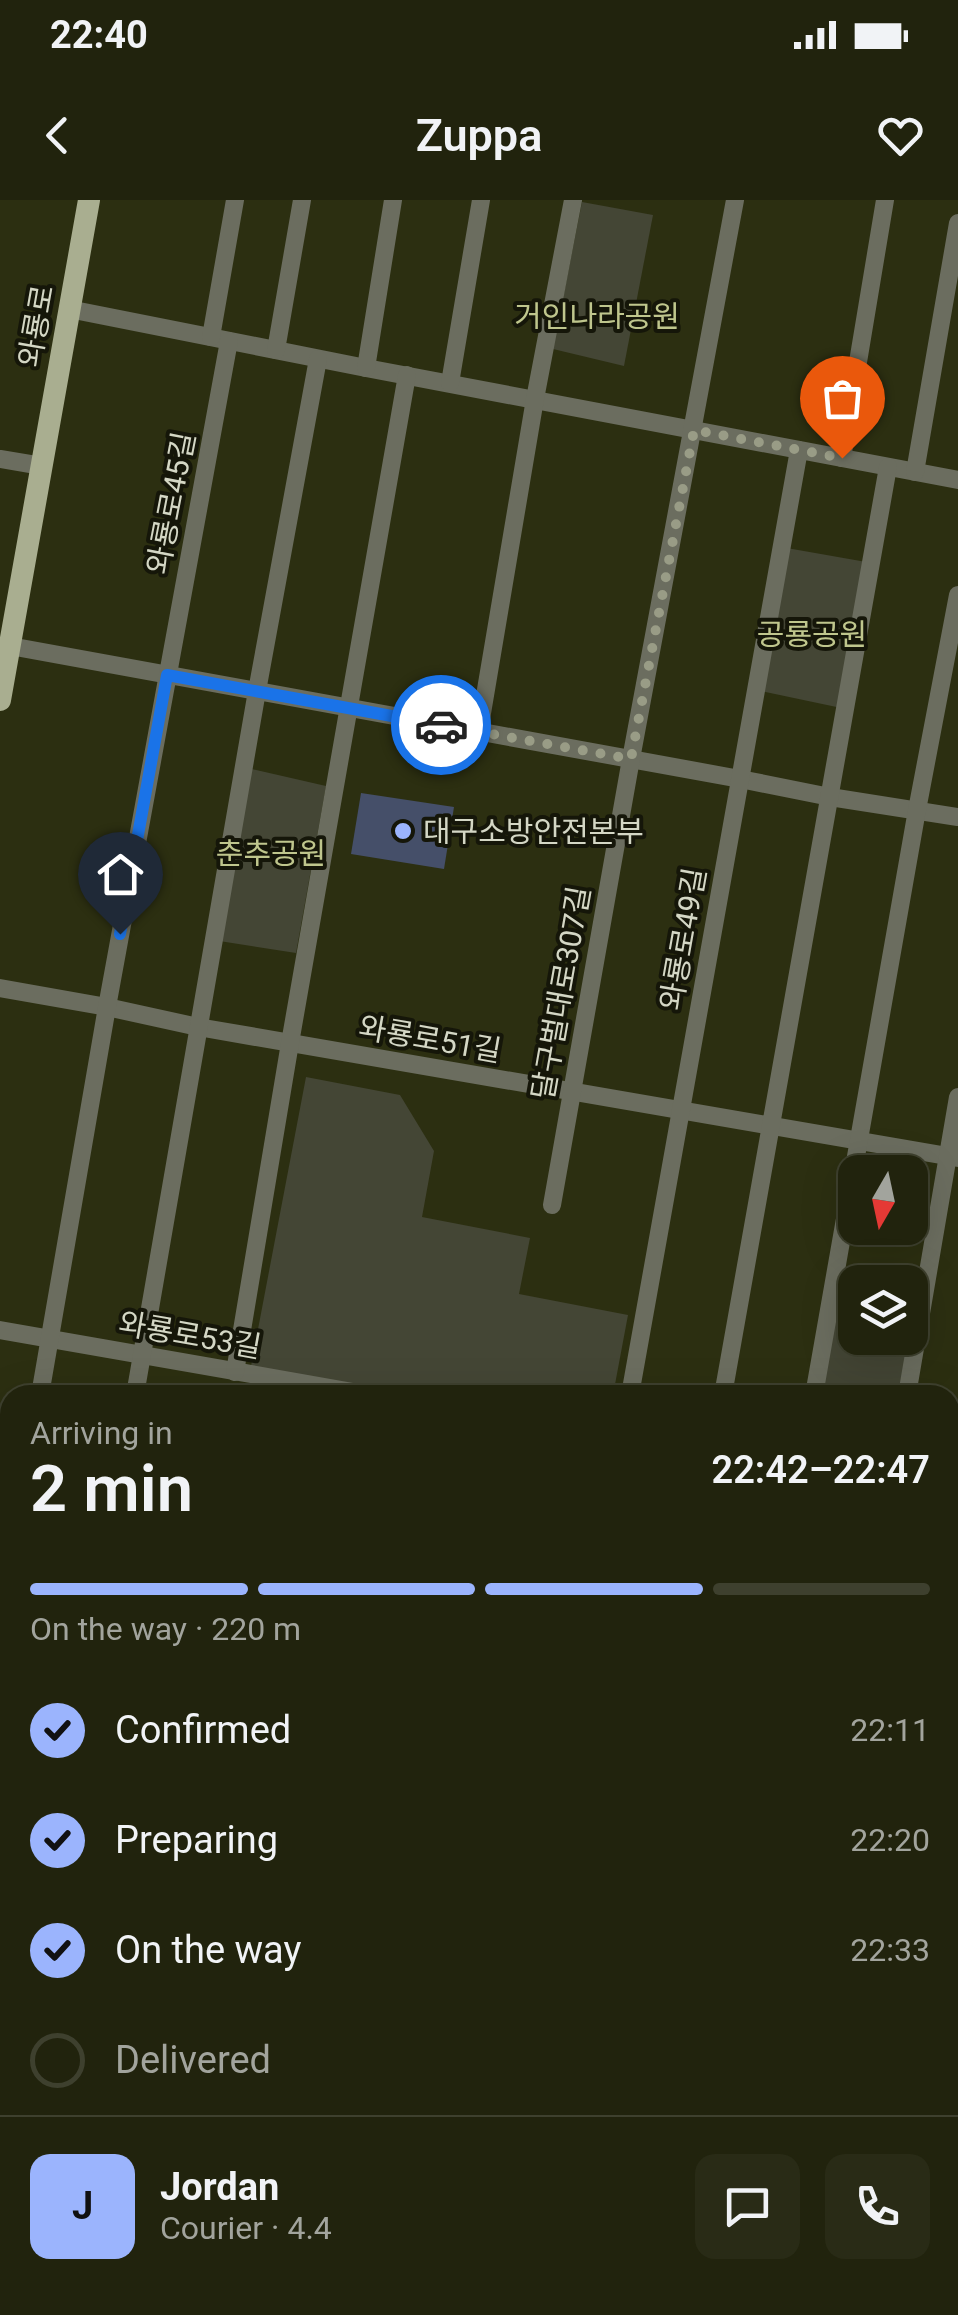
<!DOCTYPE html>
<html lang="en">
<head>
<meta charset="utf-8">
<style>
	:root { --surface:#21230d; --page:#292b16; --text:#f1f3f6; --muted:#a2a49d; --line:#3e402e; --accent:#9bb4fd }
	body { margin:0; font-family:Roboto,"Noto Sans KR",sans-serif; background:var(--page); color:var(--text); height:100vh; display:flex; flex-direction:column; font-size:38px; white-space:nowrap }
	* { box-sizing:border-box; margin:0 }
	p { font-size:32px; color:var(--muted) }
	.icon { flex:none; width:55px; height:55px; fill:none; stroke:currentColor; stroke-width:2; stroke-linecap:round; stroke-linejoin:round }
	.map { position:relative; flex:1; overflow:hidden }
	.sheet { position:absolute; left:0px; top:1185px; width:960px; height:930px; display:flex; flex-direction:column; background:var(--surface); border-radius:30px 30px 0 0; box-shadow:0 10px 40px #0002,0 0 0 2px var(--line) }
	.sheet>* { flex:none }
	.needle { width:65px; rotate:189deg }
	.controls { position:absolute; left:838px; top:955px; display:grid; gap:20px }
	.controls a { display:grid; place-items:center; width:90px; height:90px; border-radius:20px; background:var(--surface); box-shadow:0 10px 40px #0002,0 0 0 2px var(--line); font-size:50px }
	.pin { position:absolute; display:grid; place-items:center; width:85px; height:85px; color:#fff; margin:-102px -42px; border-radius:50% 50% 50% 0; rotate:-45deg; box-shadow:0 0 10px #0007 }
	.pin .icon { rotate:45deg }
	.courier { position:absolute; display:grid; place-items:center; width:100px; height:100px; margin:-50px; border:8px solid #1a73e8; border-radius:50%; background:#fff; color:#222; box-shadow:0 2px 12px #0007 }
	.overview em { font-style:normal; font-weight:600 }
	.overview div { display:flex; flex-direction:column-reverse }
	.overview { display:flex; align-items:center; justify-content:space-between; height:170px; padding:0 30px }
	h1 { font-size:65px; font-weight:600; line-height:75px }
	.bar { display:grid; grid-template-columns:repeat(4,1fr); gap:15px 10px; align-content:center; height:120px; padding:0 30px }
	.bar i { height:12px; border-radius:8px; background:var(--line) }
	.bar .selected { background:var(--accent) }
	.bar p { grid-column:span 4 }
	.line { display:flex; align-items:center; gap:25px; padding:0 30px; border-top:2px solid var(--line) }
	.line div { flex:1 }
	.round { display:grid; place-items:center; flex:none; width:105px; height:105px; border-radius:20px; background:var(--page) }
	ol { padding:0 30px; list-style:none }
	li { display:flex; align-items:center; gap:30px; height:110px }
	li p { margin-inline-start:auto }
	li .icon { padding:10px; border-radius:50%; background:var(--accent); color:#111; stroke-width:4 }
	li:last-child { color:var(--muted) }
	li i { width:55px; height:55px; border:5px solid var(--line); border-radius:50% }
	.status { display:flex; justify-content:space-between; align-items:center; height:70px; padding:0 50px; background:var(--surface); direction:ltr }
	.status svg { height:28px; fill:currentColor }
	header { display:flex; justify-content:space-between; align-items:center; height:130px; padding:0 30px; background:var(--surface); font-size:45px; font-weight:600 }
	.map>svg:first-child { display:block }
</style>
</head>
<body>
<div class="status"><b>22:40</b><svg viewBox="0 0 49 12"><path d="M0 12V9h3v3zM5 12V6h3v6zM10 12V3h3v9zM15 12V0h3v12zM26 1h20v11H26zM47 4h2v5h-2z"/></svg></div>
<header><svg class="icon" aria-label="back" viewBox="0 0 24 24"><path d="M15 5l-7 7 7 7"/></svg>Zuppa<svg class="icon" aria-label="heart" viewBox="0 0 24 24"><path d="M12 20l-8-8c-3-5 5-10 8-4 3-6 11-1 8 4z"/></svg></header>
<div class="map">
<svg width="958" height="2115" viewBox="0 0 958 2115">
	<rect width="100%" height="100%" fill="#2c2f11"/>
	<g fill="#444635" fill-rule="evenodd">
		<path d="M582 2 653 15 624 166 553 149Z"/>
		<path d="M781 347 872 363 846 509 756 490Z"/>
		<path d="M243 567 326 586 296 753 213 740Z"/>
		<path d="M306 877 400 895 434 951 422 1017 530 1038 519 1094 628 1115 613 1195H406L251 1166Z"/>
		<path d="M837 1067 925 1078 905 1195H815ZM855 1082H910V1138H855Z"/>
	</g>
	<g fill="#454f69">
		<path d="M361 593 454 607 444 669 351 654Z"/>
		<path d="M0 1857 10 1858V2105H16V2109L0 2106Z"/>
		<path d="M950 1911 958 1912V1939L950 1937Z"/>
		<path d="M950 2049 958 2051V2077L950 2076Z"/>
		<path d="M37 2105H137L135 2115H35Z"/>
		<path d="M207 2105H340L338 2115H205Z"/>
		<path d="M361 2105H573L571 2115H359Z"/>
	</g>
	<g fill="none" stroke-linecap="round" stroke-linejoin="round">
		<g stroke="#6b6d5f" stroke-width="18">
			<path d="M69 109 366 168 958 280"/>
			<path d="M211 137 235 0"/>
			<path d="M276 150 302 0"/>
			<path d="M366 168 393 0"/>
			<path d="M450 183 481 0"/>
			<path d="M842 258 885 0"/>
			<path d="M0 259 42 266"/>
			<path d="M915 272 958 23"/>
			<path d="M10 446 740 579 830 597 958 617"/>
			<path d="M479 531 535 199 573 0"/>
			<path d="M0 788 107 807 198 827 958 958"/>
			<path d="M552 1005 631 559 735 0"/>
			<path d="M0 1130 370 1195"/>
			<path d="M235 1172 290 843 407 175"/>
			<path d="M40 1195 107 807 229 141"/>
			<path d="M135 1195 257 491 318 159"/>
			<path d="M630 1195 799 250"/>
			<path d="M723 1195 888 267"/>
			<path d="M814 1195 917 610 958 395"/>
			<path d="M907 1195 958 897"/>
			<path d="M950 1298 958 1300"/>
			<path d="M0 1423 10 1366"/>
			<path d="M950 1465 958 1421"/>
			<path d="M0 1478 10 1480"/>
			<path d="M950 1635 958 1636"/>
			<path d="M0 1840 10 1842"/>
			<path d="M951 1845 958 1807"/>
			<path d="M180 2115 181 2105"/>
			<path d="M610 2115 613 2105"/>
		</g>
		<g stroke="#a9ae90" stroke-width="22">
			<path d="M0 500 89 0"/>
			<path d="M0 1686 10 1687"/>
			<path d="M950 1845 958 1846"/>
		</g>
	</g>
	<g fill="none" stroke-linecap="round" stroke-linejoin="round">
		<path stroke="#999c86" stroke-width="10" stroke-dasharray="0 18" d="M441 525 631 559 694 230 842 258"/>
		<path stroke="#1a73e8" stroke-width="12" d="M120 734 167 475 441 525"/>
	</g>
	<circle fill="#9bb4fd" stroke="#151609" stroke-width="4" cx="403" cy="631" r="10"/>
	<g text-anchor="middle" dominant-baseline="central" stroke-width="8" stroke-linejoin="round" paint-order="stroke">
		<g font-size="30" fill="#bfc68d" stroke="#151609">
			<text x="597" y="116">거인나라공원</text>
			<text x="812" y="434">공룡공원</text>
			<text x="271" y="653">춘추공원</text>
		</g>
		<g font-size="30" fill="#d4d7c5" stroke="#151609">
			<text transform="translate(36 126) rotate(-80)">와룡로</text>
			<text transform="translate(171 303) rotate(-79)">와룡로45길</text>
			<text transform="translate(683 739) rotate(-80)">와룡로49길</text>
			<text transform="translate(561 793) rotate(-80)">달구벌대로307길</text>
			<text transform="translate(430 839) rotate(10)">와룡로51길</text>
			<text transform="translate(190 1135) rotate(10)">와룡로53길</text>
		</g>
		<g font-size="30" fill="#d4d7c5" stroke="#151609" text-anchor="start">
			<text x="423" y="631">대구소방안전본부</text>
		</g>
	</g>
</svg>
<div class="controls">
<a><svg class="needle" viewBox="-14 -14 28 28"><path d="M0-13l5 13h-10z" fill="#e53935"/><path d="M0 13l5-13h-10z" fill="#a2a49d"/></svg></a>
<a><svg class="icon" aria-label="layers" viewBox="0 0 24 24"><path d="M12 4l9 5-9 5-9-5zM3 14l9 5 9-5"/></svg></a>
</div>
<div class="pin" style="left:842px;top:258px;background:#ea580c"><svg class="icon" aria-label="bag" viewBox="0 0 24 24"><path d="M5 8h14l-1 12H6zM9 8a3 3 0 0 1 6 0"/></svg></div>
<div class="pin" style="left:120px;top:734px;background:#1f2937"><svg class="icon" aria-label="home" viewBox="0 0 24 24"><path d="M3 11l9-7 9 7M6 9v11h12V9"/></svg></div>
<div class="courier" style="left:441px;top:525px"><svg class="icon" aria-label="car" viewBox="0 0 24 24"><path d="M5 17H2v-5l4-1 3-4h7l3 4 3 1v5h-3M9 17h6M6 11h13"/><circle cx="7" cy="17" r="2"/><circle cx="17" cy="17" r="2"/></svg></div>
<section class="sheet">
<div class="overview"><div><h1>2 min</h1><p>Arriving in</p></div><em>22:42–22:47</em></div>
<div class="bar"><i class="selected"></i><i class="selected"></i><i class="selected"></i><i></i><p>On the way · 220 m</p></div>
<ol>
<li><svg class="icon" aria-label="check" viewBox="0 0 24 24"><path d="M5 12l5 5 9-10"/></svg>Confirmed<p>22:11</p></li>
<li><svg class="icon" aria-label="check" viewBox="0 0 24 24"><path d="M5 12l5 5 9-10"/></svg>Preparing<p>22:20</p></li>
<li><svg class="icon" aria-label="check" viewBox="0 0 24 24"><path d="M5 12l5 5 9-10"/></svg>On the way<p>22:33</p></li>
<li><i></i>Delivered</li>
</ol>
<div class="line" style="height:180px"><b class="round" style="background:var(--accent);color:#111">J</b><div><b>Jordan</b><p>Courier · 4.4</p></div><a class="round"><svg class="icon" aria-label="chat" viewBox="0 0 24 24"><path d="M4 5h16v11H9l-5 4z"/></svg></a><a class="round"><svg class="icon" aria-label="phone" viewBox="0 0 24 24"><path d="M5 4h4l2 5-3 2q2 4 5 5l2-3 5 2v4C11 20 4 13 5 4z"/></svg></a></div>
</section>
</div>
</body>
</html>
